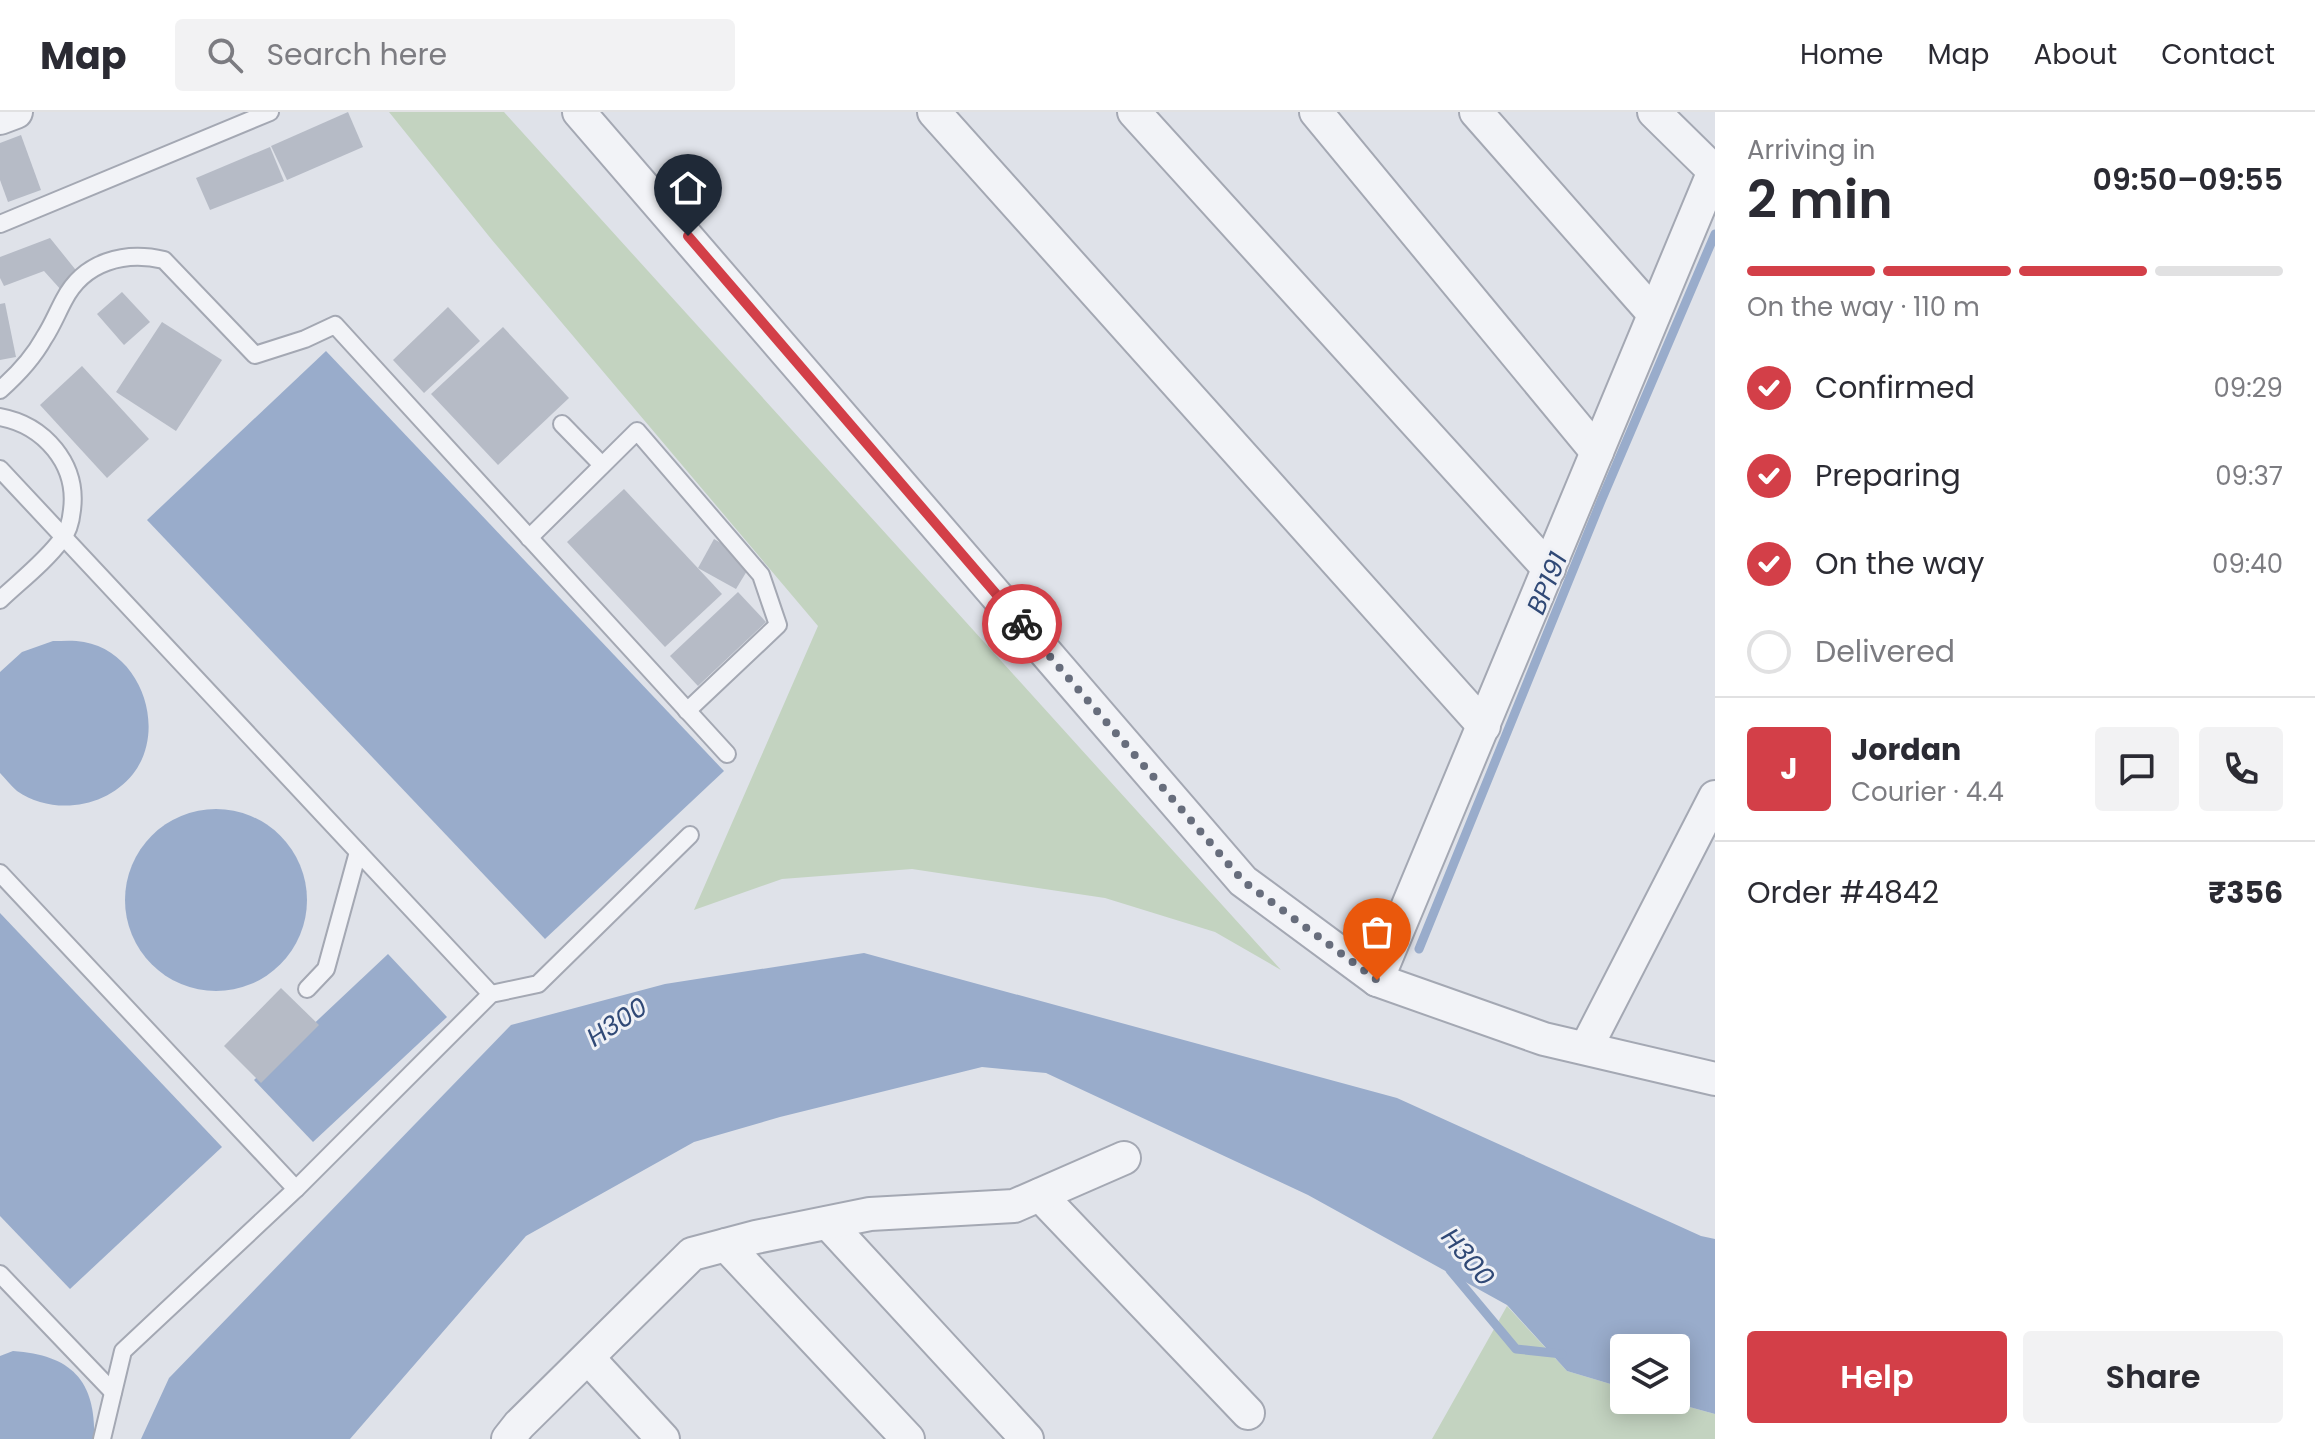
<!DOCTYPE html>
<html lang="en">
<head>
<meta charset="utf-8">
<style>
	:root { --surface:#fff; --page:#f2f2f3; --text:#2b2b33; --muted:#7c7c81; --line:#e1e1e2; --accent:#d33f48 }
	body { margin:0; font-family:Poppins,sans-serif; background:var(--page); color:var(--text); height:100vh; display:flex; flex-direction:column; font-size:30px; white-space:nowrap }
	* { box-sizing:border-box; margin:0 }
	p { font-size:26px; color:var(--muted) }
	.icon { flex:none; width:44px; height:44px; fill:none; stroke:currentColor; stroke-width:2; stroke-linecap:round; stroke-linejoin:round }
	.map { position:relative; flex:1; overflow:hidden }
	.panel { display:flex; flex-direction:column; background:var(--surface); width:600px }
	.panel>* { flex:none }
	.buttons { position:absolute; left:1610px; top:1222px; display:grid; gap:16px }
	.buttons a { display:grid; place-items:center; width:80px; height:80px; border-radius:8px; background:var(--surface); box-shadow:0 4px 20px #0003; font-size:40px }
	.pin { position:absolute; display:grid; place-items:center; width:68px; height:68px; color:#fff; margin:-82px -34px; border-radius:50% 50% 50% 0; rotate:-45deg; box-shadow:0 0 8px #0007 }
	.pin .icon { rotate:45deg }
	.courier { position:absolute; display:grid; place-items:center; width:80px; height:80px; margin:-40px; border:6px solid #d33f48; border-radius:50%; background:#fff; color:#222; box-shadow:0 2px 10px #0007 }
	.head em { font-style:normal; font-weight:600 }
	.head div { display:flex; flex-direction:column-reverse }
	.head { display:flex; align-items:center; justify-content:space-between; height:136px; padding:0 32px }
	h1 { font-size:52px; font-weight:600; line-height:60px }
	.bar { display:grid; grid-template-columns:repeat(4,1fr); gap:12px 8px; align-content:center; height:96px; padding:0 32px }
	.bar i { height:10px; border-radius:6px; background:var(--line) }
	.bar .active { background:var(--accent) }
	.bar p { grid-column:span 4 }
	.line { display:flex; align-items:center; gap:20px; padding:0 32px; border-top:2px solid var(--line) }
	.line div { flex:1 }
	.round { display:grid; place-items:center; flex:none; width:84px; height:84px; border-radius:8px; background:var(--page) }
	ol { padding:0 32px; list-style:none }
	li { display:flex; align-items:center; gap:24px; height:88px }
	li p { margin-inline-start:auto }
	li .icon { padding:8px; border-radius:50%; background:var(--accent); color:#fff; stroke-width:4 }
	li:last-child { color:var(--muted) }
	li i { width:44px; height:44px; border:4px solid var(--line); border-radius:50% }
	.primary-button { display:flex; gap:16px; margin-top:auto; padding:16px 32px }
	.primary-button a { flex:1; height:92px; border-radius:8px; background:var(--accent); color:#fff; font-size:32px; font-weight:600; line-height:92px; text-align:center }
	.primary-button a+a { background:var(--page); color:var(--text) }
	header { display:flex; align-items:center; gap:48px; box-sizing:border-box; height:112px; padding:0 40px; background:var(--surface); border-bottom:2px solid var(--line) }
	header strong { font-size:38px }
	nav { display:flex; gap:44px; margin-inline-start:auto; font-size:28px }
	.search { width:560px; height:72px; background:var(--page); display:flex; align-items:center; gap:20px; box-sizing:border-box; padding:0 28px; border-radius:8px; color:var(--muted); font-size:30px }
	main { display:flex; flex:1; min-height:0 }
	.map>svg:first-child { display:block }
</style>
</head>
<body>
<header>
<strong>Map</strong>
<div class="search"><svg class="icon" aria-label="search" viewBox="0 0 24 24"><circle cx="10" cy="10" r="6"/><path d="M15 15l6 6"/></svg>Search here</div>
<nav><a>Home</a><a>Map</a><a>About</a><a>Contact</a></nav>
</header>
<main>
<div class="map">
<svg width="1715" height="1327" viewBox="0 0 1715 1327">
	<rect width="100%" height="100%" fill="#dfe2e9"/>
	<g fill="#c3d3c0">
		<path d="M389 0H504L1281 858 1215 820 1105 786 912 757 782 767 694 798 818 514 492 128Z"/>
		<path d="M1507 1194 1567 1259 1624 1276V1288H1664L1715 1302V1327H1432Z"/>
	</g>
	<g fill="#99accb">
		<path d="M326 239 724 659 545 827 147 408Z"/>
		<path d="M53 529C63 529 74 528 84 530 141 540 168 617 133 662 106 696 53 704 17 679 11 674 5 666 0 661V560L22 540Z"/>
		<circle cx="216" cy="788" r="91"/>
		<path d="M0 801 222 1035 70 1177 0 1104Z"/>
		<path d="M864 841 1397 986 1701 1124 1715 1127V1302L1664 1288H1676V1236H1624V1276L1567 1259 1507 1193 1308 1083 1046 961 982 955 780 1005 694 1030 526 1124 350 1327H141L169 1266 511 913 665 872Z"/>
		<path d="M388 842 447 905 313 1030 254 968Z"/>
		<path d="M13 1239C71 1243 96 1268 94 1327H0V1244Z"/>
	</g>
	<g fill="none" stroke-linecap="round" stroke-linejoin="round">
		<g stroke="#99accb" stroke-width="9">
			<path d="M1419 837 1601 389 1715 122"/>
			<path d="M1450 1158 1516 1237 1562 1242"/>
		</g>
	</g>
	<g fill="#b6bbc6">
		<path d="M348 0 363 35 287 68 271 34Z"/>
		<path d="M21 23 41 78 8 90 0 68V31Z"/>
		<path d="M270 35 284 69 210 98 196 66Z"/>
		<path d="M50 126 79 162 62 179 44 159 4 174 0 166V145Z"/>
		<path d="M122 180 150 210 124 233 97 202Z"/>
		<path d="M5 191 16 245 0 248V192Z"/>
		<path d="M448 195 480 229 424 281 393 248Z"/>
		<path d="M162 210 222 248 176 319 116 280Z"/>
		<path d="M503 215 569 286 498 353 431 282Z"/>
		<path d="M82 254 149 327 107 366 40 293Z"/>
		<path d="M624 377 722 482 665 535 567 430Z"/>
		<path d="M714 427 753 449 736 477 698 456Z"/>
		<path d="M738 480 766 510 698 574 670 544Z"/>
		<path d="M281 876 319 913 261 971 224 934Z"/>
	</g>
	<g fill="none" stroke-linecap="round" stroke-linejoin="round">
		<defs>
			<g id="service">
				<path d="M0 112 270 0"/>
				<path d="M0 278C17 263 33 246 44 226 52 214 57 201 64 188 84 149 125 139 164 148L255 243 305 227 335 213 727 642"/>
				<path d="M0 305C44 313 78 352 72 398 71 408 68 420 62 427 45 450 20 469 0 488"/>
				<path d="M562 312 602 353"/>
				<path d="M0 357 491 882"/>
				<path d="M529 426 637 319 761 463 778 513 687 599"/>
				<path d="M0 761 296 1077"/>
				<path d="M307 877 326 857 358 740"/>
				<path d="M0 1162 113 1280"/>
				<path d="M102 1327 123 1239 296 1077 491 882 538 872 690 723"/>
			</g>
			<g id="minor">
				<path d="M579 0 1243 769 1377 868 1544 927 1715 967"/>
				<path d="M934 0 1484 614"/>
				<path d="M1134 0 1549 457"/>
				<path d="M1316 0 1597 340"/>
				<path d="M1476 0 1654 202"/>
				<path d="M0 6 16 0"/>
				<path d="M1377 868 1714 59 1654 0"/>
				<path d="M1586 936 1715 685"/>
				<path d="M1040 1083 1248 1301"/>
				<path d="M828 1111 1027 1327"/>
				<path d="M726 1133 908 1327"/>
				<path d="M589 1247 663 1327"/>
				<path d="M508 1327 519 1313 692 1142 756 1125 870 1102 1014 1094 1124 1046"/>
			</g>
		</defs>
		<use href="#service" stroke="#a4a8b3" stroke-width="20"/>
		<use href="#minor" stroke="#a4a8b3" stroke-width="36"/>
		<use href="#service" stroke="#f2f3f7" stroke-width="16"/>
		<use href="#minor" stroke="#f2f3f7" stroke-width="32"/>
	</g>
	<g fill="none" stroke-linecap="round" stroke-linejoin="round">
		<path stroke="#676d7c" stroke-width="8" stroke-dasharray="0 14.4" d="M1022 512 1243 769 1377 868"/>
		<path stroke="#d33f48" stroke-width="10" d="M688 124 1022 512"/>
	</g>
	<g text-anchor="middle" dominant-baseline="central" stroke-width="6" stroke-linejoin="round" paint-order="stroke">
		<g font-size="26" font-style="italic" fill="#304976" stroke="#eff1f6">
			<text transform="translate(1547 471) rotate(-67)">BP191</text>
			<text transform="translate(617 910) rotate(-33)">H300</text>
			<text transform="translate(1468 1145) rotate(50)">H300</text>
		</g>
	</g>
</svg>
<div class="buttons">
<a><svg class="icon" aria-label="layers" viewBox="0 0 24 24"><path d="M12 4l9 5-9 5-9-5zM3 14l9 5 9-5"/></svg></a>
</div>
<div class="pin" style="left:1377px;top:868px;background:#ea580c"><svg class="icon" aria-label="bag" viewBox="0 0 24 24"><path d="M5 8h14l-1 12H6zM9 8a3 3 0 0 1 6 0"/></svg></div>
<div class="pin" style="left:688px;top:124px;background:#1f2937"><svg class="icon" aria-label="home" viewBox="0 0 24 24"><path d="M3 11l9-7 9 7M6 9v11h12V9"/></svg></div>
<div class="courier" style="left:1022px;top:512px"><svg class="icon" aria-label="bike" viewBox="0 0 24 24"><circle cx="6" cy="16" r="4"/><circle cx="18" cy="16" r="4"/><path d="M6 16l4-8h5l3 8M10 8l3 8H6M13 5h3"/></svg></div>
</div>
<section class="panel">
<div class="head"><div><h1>2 min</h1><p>Arriving in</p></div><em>09:50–09:55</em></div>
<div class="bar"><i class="active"></i><i class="active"></i><i class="active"></i><i></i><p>On the way · 110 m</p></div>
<ol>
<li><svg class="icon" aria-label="check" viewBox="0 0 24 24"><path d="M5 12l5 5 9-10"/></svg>Confirmed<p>09:29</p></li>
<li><svg class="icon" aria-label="check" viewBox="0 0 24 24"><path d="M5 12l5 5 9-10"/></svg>Preparing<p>09:37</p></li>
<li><svg class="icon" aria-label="check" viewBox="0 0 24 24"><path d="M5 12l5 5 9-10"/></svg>On the way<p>09:40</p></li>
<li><i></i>Delivered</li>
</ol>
<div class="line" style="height:144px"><b class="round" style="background:var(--accent);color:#fff">J</b><div><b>Jordan</b><p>Courier · 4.4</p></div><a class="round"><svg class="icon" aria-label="chat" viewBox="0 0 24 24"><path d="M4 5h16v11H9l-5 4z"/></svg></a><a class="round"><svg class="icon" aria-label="phone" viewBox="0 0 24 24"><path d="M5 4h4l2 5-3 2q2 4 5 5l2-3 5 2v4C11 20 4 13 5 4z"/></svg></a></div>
<div class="line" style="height:104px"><div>Order #4842</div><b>₹356</b></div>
<div class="primary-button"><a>Help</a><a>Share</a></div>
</section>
</main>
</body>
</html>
